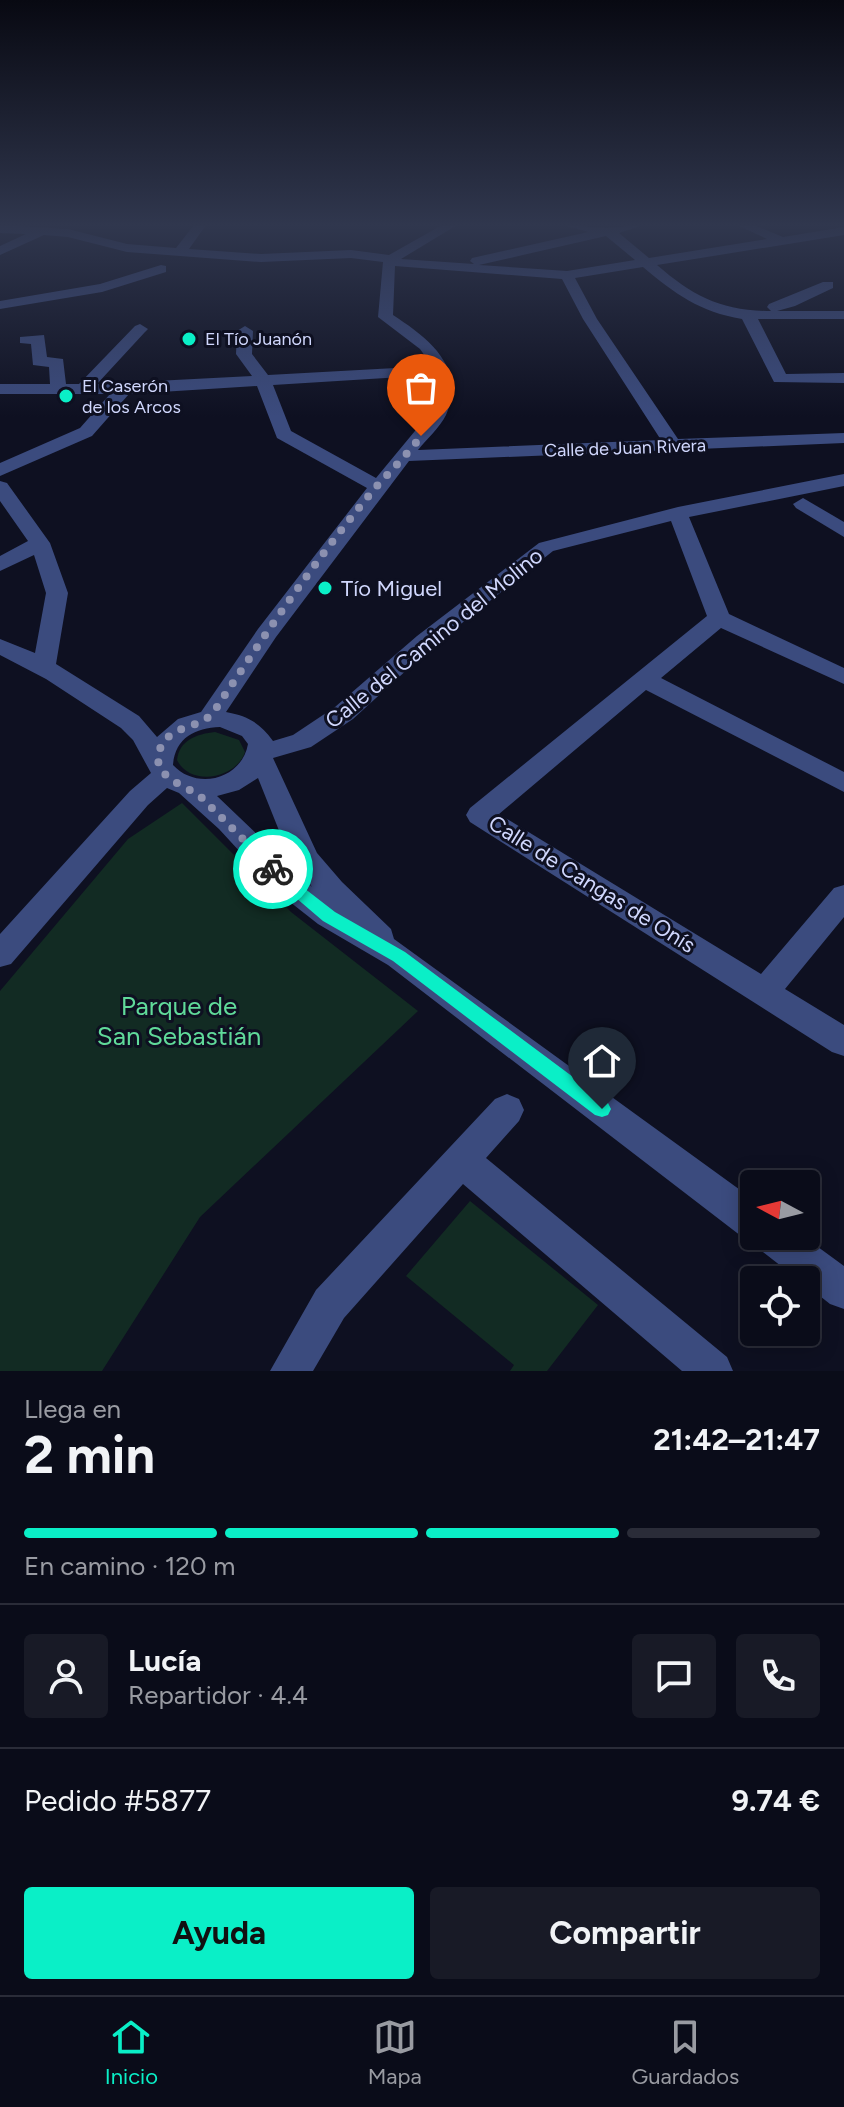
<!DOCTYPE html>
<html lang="es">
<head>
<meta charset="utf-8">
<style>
	:root { --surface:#0a0c19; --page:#181a26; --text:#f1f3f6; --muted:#999ba2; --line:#2a2c38; --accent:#0aefc7 }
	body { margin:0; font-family:Figtree,sans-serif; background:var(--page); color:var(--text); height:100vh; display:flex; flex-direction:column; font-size:30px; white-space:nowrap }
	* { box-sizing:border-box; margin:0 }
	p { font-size:26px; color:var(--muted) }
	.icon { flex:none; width:44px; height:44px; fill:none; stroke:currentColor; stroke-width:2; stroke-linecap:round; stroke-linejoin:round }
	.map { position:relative; height:1371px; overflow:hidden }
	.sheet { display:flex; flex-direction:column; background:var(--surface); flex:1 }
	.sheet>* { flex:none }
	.needle { width:52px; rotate:277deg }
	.tools { position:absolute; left:740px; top:1170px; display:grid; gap:16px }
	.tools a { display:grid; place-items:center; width:80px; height:80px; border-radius:8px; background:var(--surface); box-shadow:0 4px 20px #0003,0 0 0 2px var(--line); font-size:40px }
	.pin { position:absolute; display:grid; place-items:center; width:68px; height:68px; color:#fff; margin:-82px -34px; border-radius:50% 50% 50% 0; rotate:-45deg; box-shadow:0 0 8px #0007 }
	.pin .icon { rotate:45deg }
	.courier { position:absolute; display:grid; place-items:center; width:80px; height:80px; margin:-40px; border:6px solid #0aefc7; border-radius:50%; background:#fff; color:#222; box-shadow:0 2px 10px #0007 }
	.summary em { font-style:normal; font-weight:700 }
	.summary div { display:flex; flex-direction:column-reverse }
	.summary { display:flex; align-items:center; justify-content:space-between; height:136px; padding:0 24px }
	h1 { font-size:52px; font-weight:700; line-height:60px }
	.bar { display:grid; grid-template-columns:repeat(4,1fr); gap:12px 8px; align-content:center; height:96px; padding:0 24px }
	.bar i { height:10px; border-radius:6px; background:var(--line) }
	.bar .on { background:var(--accent) }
	.bar p { grid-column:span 4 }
	.line { display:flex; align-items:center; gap:20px; padding:0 24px; border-top:2px solid var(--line) }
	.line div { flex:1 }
	.round { display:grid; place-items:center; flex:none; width:84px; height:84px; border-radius:8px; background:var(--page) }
	.button { display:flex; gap:16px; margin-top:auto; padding:16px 24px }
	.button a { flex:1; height:92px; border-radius:8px; background:var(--accent); color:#111; font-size:32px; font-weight:700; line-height:92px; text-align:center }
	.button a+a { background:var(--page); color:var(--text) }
	.dock { display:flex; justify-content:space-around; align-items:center; height:112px; border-top:2px solid var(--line); background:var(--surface); font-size:22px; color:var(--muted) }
	.dock a { display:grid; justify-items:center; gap:4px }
	.dock .on { color:var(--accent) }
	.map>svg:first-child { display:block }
</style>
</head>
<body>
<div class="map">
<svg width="844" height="1371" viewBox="0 0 844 1371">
	<rect width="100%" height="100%" fill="#0e1021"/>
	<g fill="#122b23">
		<path d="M215 732 239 740 245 752C236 779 190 787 177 760 179 740 197 734 215 732Z"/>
		<path d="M182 803 291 912 418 1011 200 1217 102 1371H0V991L128 839Z"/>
		<path d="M470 1201 598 1305 547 1371H510L514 1365 406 1276Z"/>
	</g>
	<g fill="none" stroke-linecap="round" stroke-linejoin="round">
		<g fill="#3b4b7e" fill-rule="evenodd">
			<path d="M0 225 68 229 127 244 176 248 194 225H206L189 249 261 254 351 250 389 255 442 225H457L401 259 474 264 470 261 472 258 588 232 564 225 606 228 643 225 619 233 649 258 767 239 737 225H754L783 237 844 227V235L657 265C693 296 721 311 771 311L767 307 769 304 823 282H833V288L795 306 777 311H844V319H758L786 374 844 373V383L774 382 742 319C700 312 675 294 643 267L575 278 597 319 678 439 844 433V443L409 461 276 637 226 712C248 716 260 723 273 741L293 735 335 707 417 636 539 543 678 507 844 474V486L689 517 729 614 844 668V684L721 628 661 678 844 772V792L646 690 499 814 761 974 834 888 844 885V917L785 989 844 1025V1056L832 1052 470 822 466 815 470 808 707 616 671 521 553 551 433 646 353 719 311 747 273 758 317 853 342 882 391 929 394 939 754 1200V1236H803L844 1266V1309L830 1304 806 1285V1280H799L759 1249 755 1241 741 1236 388 965 318 924 276 891 219 829 179 793 167 788 148 805 11 964 0 967V934L130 791 151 773 133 740 121 728 46 679 0 655V639L35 653 46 593 34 555 0 571V556L28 541 0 501V481L7 483 50 543 68 593 56 664 139 716 157 737 178 719 201 712 258 629 367 488 277 438 257 386 129 394 92 436 0 476V463L80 428 110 394H0V384H50L49 367 33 365 31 344 20 343V337L44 335 47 357 63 359 66 384H79L135 326 140 324 148 329 145 332 97 384 252 376 236 354 237 331 245 326 253 331 252 354 268 375 432 366 420 349 378 317 383 262 351 258 261 262 127 252 68 237 44 235 0 255V246L26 234 0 233ZM606 236 635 260 567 271 479 265ZM395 266 562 279 583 319 661 440 418 450C427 439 440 427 446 415 467 367 428 338 393 315ZM434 375 429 414 376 478 291 431 273 385ZM220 727 242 736 248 744C242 779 197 791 173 765 175 738 195 728 220 727ZM258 778 286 848 312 887 217 796 239 790Z"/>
			<path d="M161 265 166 266V272L102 292 0 309V301L100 284Z"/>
			<path d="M803 498 844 522V537L796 508 793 504Z"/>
			<path d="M507 1094 519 1099 524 1110 519 1121 486 1158 727 1357 733 1371H682L463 1184 344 1318 313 1371H270L316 1290 495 1099Z"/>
		</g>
	</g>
	<linearGradient id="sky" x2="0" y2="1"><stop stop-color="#080912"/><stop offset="0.54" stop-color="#30374e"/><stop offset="1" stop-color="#30374e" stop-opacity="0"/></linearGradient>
	<rect width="844" height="417" fill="url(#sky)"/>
	<path fill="#0aefc7" d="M273 864 335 912 405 952 608 1103 611 1109 608 1115 602 1117 595 1115 393 961 323 921 268 874 266 869Z"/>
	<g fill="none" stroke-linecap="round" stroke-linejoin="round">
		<path stroke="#8c91b0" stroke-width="8" stroke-dasharray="0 14.4" d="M273 869 201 797C186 785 152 778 159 752 167 723 203 730 215 710 265 634 318 556 377 486 392 469 408 454 421 436"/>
	</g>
	<g fill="#0aefc7" stroke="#0e1021" stroke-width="3">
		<circle cx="189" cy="339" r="8"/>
		<circle cx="66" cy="396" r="8"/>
		<circle cx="325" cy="588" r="8"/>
	</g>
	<g text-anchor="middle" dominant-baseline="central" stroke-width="6" stroke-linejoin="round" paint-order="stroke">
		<g font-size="18" fill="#d0d7fd" stroke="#0e1021" text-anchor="start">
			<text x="205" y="339">El Tío Juanón</text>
			<text x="82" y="386">El Caserón<tspan x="82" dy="21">de los Arcos</tspan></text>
		</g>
		<g font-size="18" fill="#d0d7fd" stroke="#0e1021">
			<text transform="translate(625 448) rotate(-2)">Calle de Juan Rivera</text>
		</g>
		<g font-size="22" fill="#d0d7fd" stroke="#0e1021" text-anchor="start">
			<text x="341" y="588">Tío Miguel</text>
		</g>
		<g font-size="22" fill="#d0d7fd" stroke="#0e1021">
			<text transform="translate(434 638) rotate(-39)">Calle del Camino del Molino</text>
			<text transform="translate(592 884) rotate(32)">Calle de Cangas de Onís</text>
		</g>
		<g font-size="26" fill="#60da9a" stroke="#0e1021">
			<text x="179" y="1006">Parque de<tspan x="179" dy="30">San Sebastián</tspan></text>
		</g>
	</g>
</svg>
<div class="tools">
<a><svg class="needle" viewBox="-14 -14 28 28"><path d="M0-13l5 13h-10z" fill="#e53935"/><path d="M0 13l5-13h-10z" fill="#999ba2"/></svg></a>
<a><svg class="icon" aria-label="locate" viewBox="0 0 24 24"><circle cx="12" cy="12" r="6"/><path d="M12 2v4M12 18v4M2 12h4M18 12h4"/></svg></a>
</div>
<div class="pin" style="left:421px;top:436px;background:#ea580c"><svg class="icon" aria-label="bag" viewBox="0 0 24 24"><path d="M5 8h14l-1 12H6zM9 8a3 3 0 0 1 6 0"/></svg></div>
<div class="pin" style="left:602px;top:1109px;background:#1f2937"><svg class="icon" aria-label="home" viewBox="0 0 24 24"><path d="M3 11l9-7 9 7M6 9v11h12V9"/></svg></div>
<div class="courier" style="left:273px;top:869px"><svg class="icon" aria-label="bike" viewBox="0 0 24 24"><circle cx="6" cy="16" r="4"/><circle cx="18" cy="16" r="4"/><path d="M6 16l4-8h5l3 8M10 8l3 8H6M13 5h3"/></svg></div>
</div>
<section class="sheet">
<div class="summary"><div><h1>2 min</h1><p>Llega en</p></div><em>21:42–21:47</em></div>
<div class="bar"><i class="on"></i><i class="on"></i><i class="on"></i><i></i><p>En camino · 120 m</p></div>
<div class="line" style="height:144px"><a class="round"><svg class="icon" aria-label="person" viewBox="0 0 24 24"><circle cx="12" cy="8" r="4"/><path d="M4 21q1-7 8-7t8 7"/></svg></a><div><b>Lucía</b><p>Repartidor · 4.4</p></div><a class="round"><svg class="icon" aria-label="chat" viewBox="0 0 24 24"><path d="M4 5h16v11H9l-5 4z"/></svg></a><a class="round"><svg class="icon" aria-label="phone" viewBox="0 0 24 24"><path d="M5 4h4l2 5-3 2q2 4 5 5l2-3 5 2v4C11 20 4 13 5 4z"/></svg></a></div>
<div class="line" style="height:104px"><div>Pedido #5877</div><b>9.74 €</b></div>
<div class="button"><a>Ayuda</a><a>Compartir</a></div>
</section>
<nav class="dock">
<a class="on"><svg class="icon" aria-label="home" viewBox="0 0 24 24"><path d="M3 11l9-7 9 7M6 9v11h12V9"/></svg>Inicio</a>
<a><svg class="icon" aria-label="map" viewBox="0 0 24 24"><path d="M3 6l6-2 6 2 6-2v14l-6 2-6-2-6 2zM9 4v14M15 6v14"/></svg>Mapa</a>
<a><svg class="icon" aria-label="saved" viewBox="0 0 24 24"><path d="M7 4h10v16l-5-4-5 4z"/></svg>Guardados</a>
</nav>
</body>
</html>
